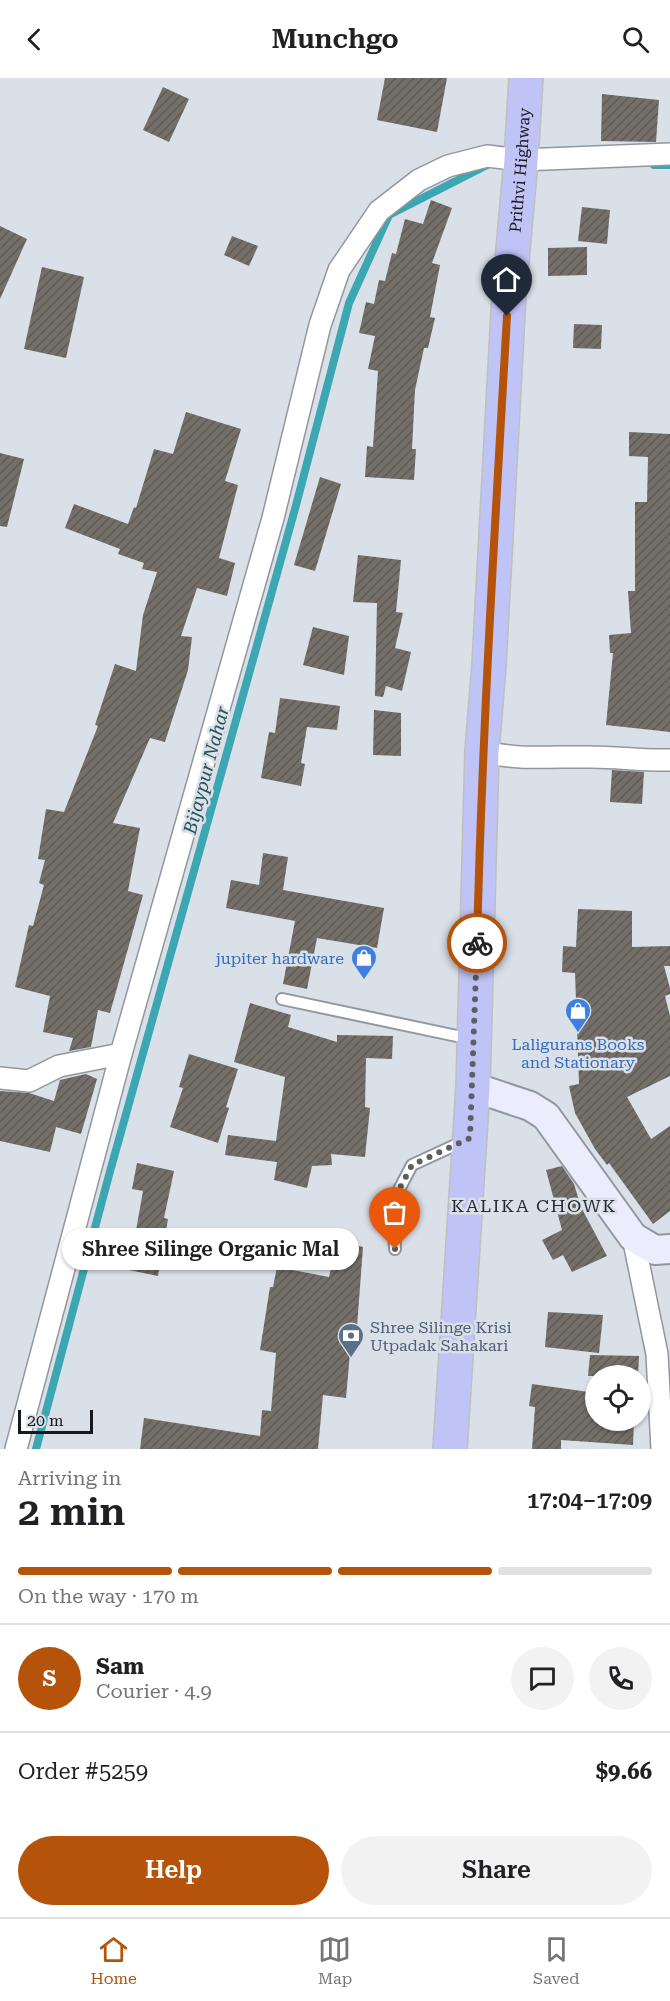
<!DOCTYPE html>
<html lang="en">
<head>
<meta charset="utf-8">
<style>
	:root { --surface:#fff; --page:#f2f2f2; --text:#202124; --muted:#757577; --line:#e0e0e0; --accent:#b45309 }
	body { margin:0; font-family:"Roboto Serif",serif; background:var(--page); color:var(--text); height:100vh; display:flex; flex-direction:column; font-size:22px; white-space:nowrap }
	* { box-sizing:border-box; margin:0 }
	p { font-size:20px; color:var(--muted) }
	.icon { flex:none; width:33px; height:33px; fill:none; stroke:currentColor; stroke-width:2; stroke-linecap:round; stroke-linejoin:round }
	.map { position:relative; height:1371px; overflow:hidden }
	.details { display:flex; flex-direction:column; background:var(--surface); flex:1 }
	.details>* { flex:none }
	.tools { position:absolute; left:585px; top:1287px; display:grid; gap:12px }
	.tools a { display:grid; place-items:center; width:66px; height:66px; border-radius:50%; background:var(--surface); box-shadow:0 2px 4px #0004; font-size:30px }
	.scale { position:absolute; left:18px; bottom:15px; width:75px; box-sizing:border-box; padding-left:6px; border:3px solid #18191c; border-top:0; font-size:16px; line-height:21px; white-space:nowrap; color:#18191c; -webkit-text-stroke:4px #dae0e8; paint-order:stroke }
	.pin { position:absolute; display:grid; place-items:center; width:51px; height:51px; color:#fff; margin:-62px -26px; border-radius:50% 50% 50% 0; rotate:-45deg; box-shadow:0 0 6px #0007 }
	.pin .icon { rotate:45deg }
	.courier { position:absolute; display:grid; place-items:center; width:60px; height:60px; margin:-30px; border:4px solid #b45309; border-radius:50%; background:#fff; color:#222; box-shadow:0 2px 8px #0007 }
	.bubble { position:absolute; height:42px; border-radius:21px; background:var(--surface); box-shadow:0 2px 4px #0004; font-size:20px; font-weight:600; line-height:42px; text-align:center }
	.summary em { font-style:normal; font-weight:600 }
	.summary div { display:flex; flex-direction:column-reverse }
	.summary { display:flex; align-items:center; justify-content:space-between; height:102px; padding:0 18px }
	h1 { font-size:39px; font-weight:600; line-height:45px }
	.bar { display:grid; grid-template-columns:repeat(4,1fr); gap:9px 6px; align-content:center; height:72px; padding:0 18px }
	.bar i { height:8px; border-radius:4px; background:var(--line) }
	.bar .selected { background:var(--accent) }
	.bar p { grid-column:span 4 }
	.line { display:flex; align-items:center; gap:15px; padding:0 18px; border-top:2px solid var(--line) }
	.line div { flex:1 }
	.round { display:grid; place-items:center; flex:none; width:63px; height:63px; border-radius:32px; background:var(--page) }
	.primary-button { display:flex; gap:12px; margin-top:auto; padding:12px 18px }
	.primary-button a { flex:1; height:69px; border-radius:36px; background:var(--accent); color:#fff; font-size:24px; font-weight:600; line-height:69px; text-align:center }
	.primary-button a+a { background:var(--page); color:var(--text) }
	header { display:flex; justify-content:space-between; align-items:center; height:78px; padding:0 18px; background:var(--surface); font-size:27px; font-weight:600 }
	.tab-bar { display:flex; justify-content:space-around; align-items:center; height:84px; border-top:2px solid var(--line); background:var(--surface); font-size:16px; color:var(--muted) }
	.tab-bar a { display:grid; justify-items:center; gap:3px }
	.tab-bar .selected { color:var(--accent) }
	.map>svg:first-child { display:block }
</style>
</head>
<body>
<header><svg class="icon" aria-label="back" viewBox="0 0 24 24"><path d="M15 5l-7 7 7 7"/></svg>Munchgo<svg class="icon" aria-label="search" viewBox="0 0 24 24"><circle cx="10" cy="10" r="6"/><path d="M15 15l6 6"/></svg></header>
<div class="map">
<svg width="670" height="1371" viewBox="0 0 670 1371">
	<defs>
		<pattern id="building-hatch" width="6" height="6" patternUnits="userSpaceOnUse" patternTransform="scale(1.5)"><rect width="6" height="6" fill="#746f68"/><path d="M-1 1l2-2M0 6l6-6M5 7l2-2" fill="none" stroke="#5e5a55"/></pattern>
	</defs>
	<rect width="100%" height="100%" fill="#dae0e8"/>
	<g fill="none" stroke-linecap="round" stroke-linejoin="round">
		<g stroke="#3ca6b3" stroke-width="8">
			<path d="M654 87H670"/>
			<path d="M36 1371 109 1097 295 431 349 225 389 137 491 85"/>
		</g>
	</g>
	<g fill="url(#building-hatch)">
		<path d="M385 0H447L437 54 377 42Z"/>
		<path d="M163 9 189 21 169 64 143 52Z"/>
		<path d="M602 16 659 22 656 64 601 63Z"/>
		<path d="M431 122 452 130 432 185 440 187 430 239 435 240 428 270H424L415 312 412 371H416L414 402 365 399 367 368 373 369 378 293 368 291 375 258 359 255 366 224 374 226 379 202 385 203 392 175 396 176 405 141 423 146Z"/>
		<path d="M582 129 610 132 607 166 578 163Z"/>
		<path d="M0 148 27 161 0 221Z"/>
		<path d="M232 158 258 168 249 188 224 177Z"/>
		<path d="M587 169V197L548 198V170Z"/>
		<path d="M42 189 84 199 66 280 24 271Z"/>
		<path d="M574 246 602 247 601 271 573 270Z"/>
		<path d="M186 334 241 351 225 403 238 407 219 480 235 485 227 518 197 510 181 558 192 559 188 592 165 664 150 660 113 745 140 750 128 813 143 817 110 935 98 932 91 969 69 973 73 960 43 954 50 918 15 909 29 847 33 848 44 807 39 805 45 782 38 781 46 731 64 734 98 648 95 647 115 586 136 593 143 537 157 494 142 491 144 485 118 476 120 471 65 450 74 426 128 446 134 429 136 430 154 371 173 376Z"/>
		<path d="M629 354 670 356V654L606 647 613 575H610L609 557 631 555 628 513H635V424H647L648 379 629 378Z"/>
		<path d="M0 375 24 381 7 449 0 448Z"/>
		<path d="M320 399 341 406 315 493 294 487Z"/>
		<path d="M358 477 401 482 396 534 403 535 395 570 411 574 402 613 386 608 383 619 375 618 377 525 353 524Z"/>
		<path d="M313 549 349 558 344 597 303 587Z"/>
		<path d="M280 620 340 628 337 652 307 649 301 685 305 686 301 708 261 700 269 654 275 655Z"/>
		<path d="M374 632 401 635V678L373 677Z"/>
		<path d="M612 692 644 694 642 726 610 724Z"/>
		<path d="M263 775 288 779 283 812 384 830 377 870 317 860 307 911 283 906 295 843 226 830 231 802 259 807Z"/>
		<path d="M578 831 632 833V869L670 868V888H664L670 910V916L665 918 670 938V998L627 1019 651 1061 670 1048V1133L653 1146 609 1085 607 1087 595 1071 575 1035 569 1008 579 1006 575 895 562 894 563 868 576 869Z"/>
		<path d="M250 925 291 937 288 949 337 964V957L393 958 392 981 366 980 365 1029 370 1030 365 1079 331 1076 332 1087 312 1088 307 1110 274 1102 277 1084 225 1077 228 1057 276 1063 285 999 234 984Z"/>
		<path d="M189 976 238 991 226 1029 229 1030 218 1065 170 1049 183 1010 179 1009Z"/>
		<path d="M86 996 97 1001 81 1056 56 1049 50 1074 0 1063V1013L29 1015 54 1023 60 1002Z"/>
		<path d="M137 1085 174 1093 164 1140 168 1141 158 1198 129 1192 143 1113 132 1111Z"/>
		<path d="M562 1088 574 1106 581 1129 607 1178 572 1194 563 1177 553 1182 542 1162 562 1152 546 1092Z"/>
		<path d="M337 1163 363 1169 355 1276 350 1275 346 1320 323 1317 318 1371H140L144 1340 260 1358 262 1332 271 1333 276 1275 260 1272 270 1209H273L277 1189 329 1199Z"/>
		<path d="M548 1234 603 1237 599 1275 545 1269Z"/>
		<path d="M590 1277 639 1278 638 1298H588Z"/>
		<path d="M532 1306 596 1315V1342H634L633 1367 561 1362V1371H532L535 1329 529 1328Z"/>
	</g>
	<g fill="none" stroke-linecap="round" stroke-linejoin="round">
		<defs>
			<g id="lane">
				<path d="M282 921 471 961"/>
				<path d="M395 1171 393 1123 412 1087 464 1063"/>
			</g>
			<g id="street">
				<path d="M482 673C517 683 555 678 592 679 618 679 643 683 670 682"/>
				<path d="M0 1000 29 1003 59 988 121 976"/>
				<path d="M633 1159 657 1276 662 1371"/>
				<path d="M16 1371 121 976 273 440 320 247 339 192 379 133 419 102 448 88 487 78 521 82 670 76"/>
			</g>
			<path id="secondary" d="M473 1009 530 1028 546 1038 633 1159 655 1172 670 1171"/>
			<g id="highway">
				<path id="s1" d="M450 1371 473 1009 482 673 489 587 509 216 521 82 526 0"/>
			</g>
		</defs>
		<use href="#lane" stroke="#92979f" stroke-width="14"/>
		<use href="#street" stroke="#92979f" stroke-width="24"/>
		<use href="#secondary" stroke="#92979f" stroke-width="32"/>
		<use href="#highway" stroke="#bebfbf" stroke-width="36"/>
		<use href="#lane" stroke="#fff" stroke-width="10"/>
		<use href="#street" stroke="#fff" stroke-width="21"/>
		<use href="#secondary" stroke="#ecedfc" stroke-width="28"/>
		<use href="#highway" stroke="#c0c3f5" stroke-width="33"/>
	</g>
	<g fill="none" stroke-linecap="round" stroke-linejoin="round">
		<path stroke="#5c5f63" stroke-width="6" stroke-dasharray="0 10.8" d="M395 1171 393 1123 412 1087 470 1060 477 865"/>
		<path stroke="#b45309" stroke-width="8" d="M477 865C482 656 495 447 507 238"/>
	</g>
	<defs>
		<symbol id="shop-pin" viewBox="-11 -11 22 30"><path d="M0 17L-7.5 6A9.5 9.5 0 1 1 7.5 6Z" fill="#3f7fe0" stroke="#dae0e8"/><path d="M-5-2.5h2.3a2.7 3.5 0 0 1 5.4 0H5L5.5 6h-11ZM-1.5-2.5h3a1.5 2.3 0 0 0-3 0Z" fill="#fff"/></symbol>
		<symbol id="bank-pin" viewBox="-11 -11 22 30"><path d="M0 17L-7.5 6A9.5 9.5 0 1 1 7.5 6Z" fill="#5c6f8a" stroke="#dae0e8"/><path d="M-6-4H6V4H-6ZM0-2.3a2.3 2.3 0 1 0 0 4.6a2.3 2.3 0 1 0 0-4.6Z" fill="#fff"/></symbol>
	</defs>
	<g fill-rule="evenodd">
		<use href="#shop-pin" x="349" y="865" width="30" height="40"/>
		<use href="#shop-pin" x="563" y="918" width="30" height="40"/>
		<use href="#bank-pin" x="336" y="1243" width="30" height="40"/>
	</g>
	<g text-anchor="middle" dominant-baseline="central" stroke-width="5" stroke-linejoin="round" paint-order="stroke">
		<g font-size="16" fill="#18191c" stroke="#dae0e8">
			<text stroke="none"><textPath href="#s1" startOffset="1281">Prithvi Highway</textPath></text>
		</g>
		<g font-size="16" fill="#366cbe" stroke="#dae0e8" text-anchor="end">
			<text x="344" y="880">jupiter hardware</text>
			<text x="578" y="966" text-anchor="middle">Laligurans Books<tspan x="578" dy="18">and Stationary</tspan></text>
		</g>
		<g font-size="16" fill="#4e5e75" stroke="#dae0e8" text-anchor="start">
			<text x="370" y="1249">Shree Silinge Krisi<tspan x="370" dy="18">Utpadak Sahakari</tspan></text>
		</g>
		<g font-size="18" font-style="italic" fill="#214f54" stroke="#dae0e8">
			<text transform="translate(206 692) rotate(-75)">Bijaypur Nahar</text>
		</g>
		<g font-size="18" letter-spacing="1.5" fill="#282c32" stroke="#dae0e8">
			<text x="534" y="1127">KALIKA CHOWK</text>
		</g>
	</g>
</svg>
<div class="tools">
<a><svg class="icon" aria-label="locate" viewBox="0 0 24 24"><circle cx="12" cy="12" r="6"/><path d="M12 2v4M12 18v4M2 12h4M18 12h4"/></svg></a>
</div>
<div class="scale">20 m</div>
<div class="pin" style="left:395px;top:1171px;background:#ea580c"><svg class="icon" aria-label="bag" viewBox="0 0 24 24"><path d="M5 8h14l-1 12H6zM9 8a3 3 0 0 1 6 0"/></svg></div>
<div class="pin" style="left:507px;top:238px;background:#1f2937"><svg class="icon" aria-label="home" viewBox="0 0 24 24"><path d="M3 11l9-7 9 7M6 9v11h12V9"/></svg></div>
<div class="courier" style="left:477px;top:865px"><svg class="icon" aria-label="bike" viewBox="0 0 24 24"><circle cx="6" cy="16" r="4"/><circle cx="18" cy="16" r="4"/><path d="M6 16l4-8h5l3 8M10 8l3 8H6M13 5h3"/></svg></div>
<div class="bubble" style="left:62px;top:1150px;width:297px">Shree Silinge Organic Mal</div>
</div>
<section class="details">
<div class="summary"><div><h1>2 min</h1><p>Arriving in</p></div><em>17:04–17:09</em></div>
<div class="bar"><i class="selected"></i><i class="selected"></i><i class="selected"></i><i></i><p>On the way · 170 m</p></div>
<div class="line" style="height:108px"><b class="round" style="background:var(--accent);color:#fff">S</b><div><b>Sam</b><p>Courier · 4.9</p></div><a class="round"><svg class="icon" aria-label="chat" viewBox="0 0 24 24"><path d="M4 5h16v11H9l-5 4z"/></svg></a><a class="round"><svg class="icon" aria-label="phone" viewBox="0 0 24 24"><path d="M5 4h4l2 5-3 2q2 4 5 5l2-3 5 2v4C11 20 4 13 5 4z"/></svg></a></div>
<div class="line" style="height:78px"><div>Order #5259</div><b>$9.66</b></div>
<div class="primary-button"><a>Help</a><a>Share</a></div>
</section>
<nav class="tab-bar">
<a class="selected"><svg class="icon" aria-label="home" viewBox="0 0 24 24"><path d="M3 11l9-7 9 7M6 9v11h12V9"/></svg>Home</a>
<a><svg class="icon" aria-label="map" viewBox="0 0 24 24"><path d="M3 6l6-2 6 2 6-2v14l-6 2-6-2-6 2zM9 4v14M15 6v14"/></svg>Map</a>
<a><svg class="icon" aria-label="saved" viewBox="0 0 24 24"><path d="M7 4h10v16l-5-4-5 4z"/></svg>Saved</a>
</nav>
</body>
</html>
